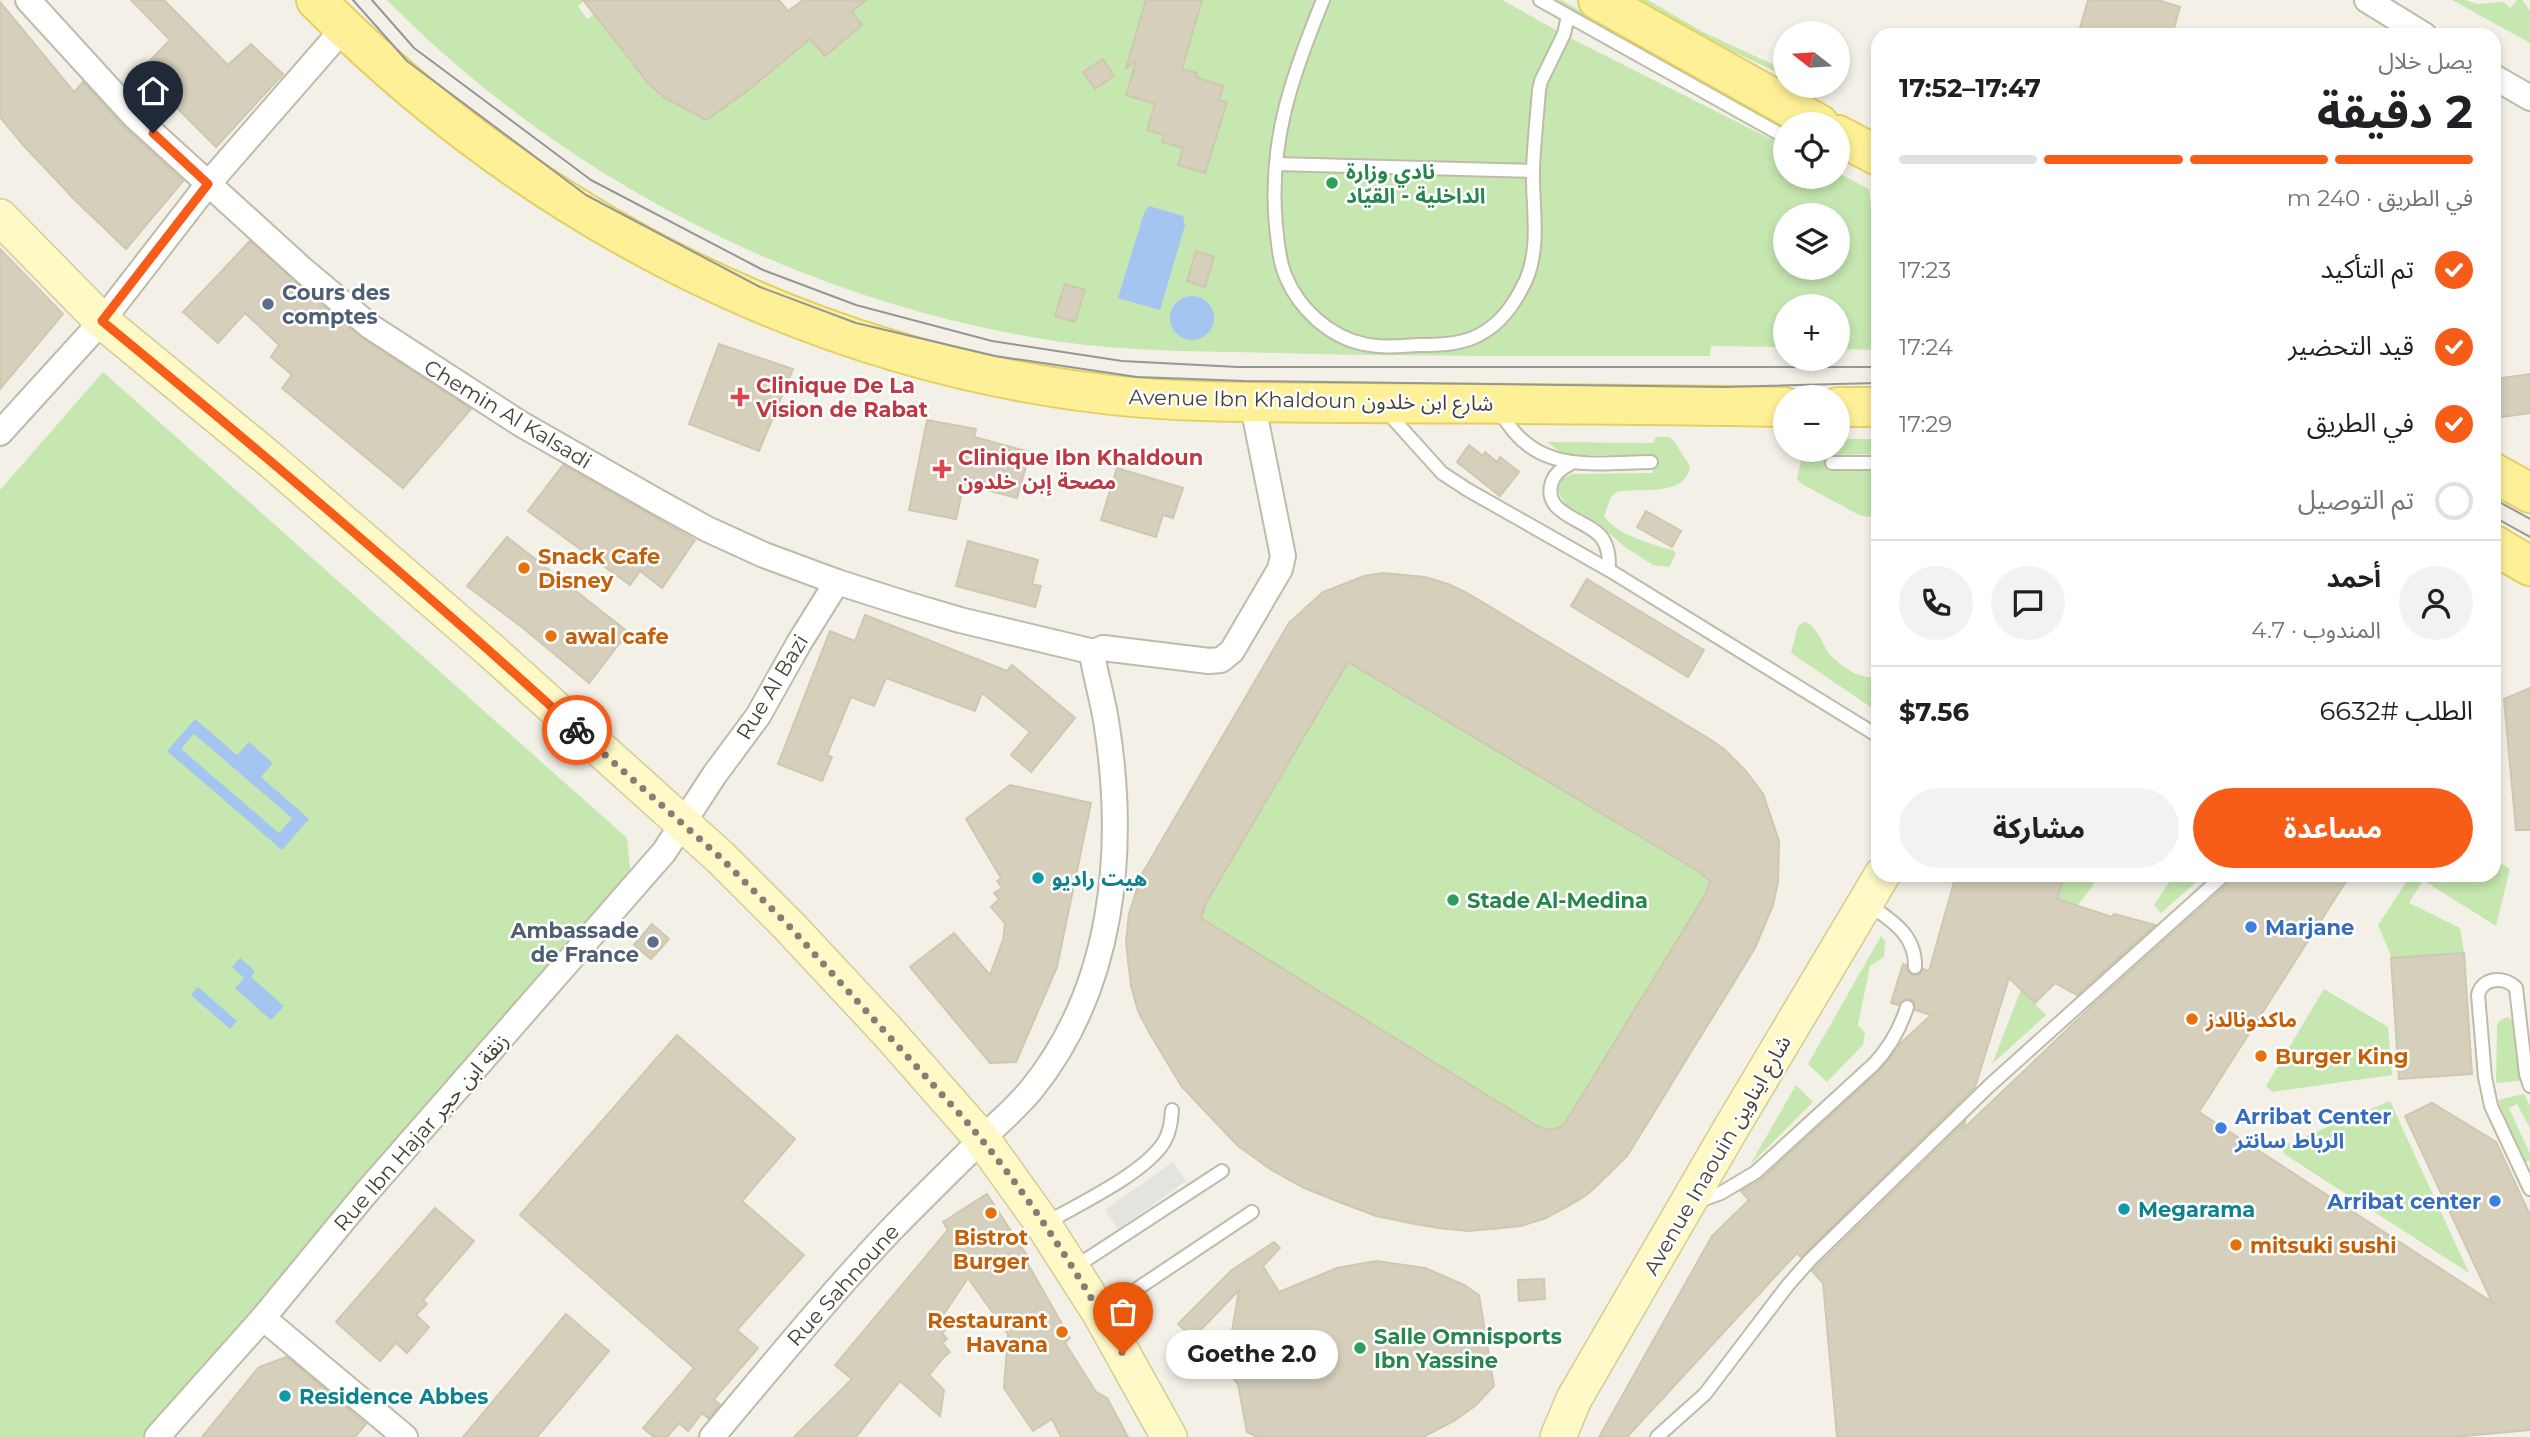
<!DOCTYPE html>
<html lang="ar">
<head>
<meta charset="utf-8">
<style>
	:root { --surface:#fff; --page:#f2f2f2; --text:#202124; --muted:#757577; --line:#e0e0e0; --accent:#f85c19 }
	body { margin:0; font-family:Montserrat,"Noto Sans Arabic",sans-serif; background:var(--page); color:var(--text); direction:rtl; height:100vh; display:flex; flex-direction:column; font-size:26px; white-space:nowrap }
	* { box-sizing:border-box; margin:0 }
	p { font-size:23px; color:var(--muted) }
	.icon { flex:none; width:38px; height:38px; fill:none; stroke:currentColor; stroke-width:2; stroke-linecap:round; stroke-linejoin:round }
	.map { position:relative; flex:1; overflow:hidden; direction:ltr }
	.details { position:absolute; left:1871px; top:28px; width:630px; height:854px; display:flex; flex-direction:column; background:var(--surface); border-radius:21px; box-shadow:0 4px 10px #0003; direction:rtl }
	.details>* { flex:none }
	.needle { width:46px; rotate:287deg }
	.buttons { position:absolute; left:1773px; top:21px; display:grid; gap:14px }
	.buttons a { display:grid; place-items:center; width:77px; height:77px; border-radius:50%; background:var(--surface); box-shadow:0 4px 10px #0003; font-size:35px }
	.pin { position:absolute; display:grid; place-items:center; width:60px; height:60px; color:#fff; margin:-72px -30px; border-radius:50% 50% 50% 0; rotate:-45deg; box-shadow:0 0 7px #0007 }
	.pin .icon { rotate:45deg }
	.courier { position:absolute; display:grid; place-items:center; width:70px; height:70px; margin:-35px; border:5px solid #f85c19; border-radius:50%; background:#fff; color:#222; box-shadow:0 2px 9px #0007 }
	.bubble { position:absolute; height:49px; border-radius:24px; background:var(--surface); box-shadow:0 4px 10px #0003; font-size:23px; font-weight:700; line-height:49px; text-align:center; direction:rtl }
	.summary em { font-style:normal; font-weight:700 }
	.summary div { display:flex; flex-direction:column-reverse }
	.summary { display:flex; align-items:center; justify-content:space-between; height:119px; padding:0 28px }
	h1 { font-size:46px; font-weight:700; line-height:52px }
	.bar { display:grid; grid-template-columns:repeat(4,1fr); gap:10px 7px; align-content:center; height:84px; padding:0 28px }
	.bar i { height:9px; border-radius:5px; background:var(--line) }
	.bar .current { background:var(--accent) }
	.bar p { grid-column:span 4 }
	.line { display:flex; align-items:center; gap:18px; padding:0 28px; border-top:2px solid var(--line) }
	.line div { flex:1 }
	.round { display:grid; place-items:center; flex:none; width:74px; height:74px; border-radius:37px; background:var(--page) }
	ol { padding:0 28px; list-style:none }
	li { display:flex; align-items:center; gap:21px; height:77px }
	li p { margin-inline-start:auto }
	li .icon { padding:7px; border-radius:50%; background:var(--accent); color:#fff; stroke-width:4 }
	li:last-child { color:var(--muted) }
	li i { width:38px; height:38px; border:4px solid var(--line); border-radius:50% }
	.cta { display:flex; gap:14px; margin-top:auto; padding:14px 28px }
	.cta a { flex:1; height:80px; border-radius:42px; background:var(--accent); color:#fff; font-size:28px; font-weight:700; line-height:80px; text-align:center }
	.cta a+a { background:var(--page); color:var(--text) }
	.map>svg:first-child { display:block }
</style>
</head>
<body>
<div class="map">
<svg width="2530" height="1437" viewBox="0 0 2530 1437">
	<rect width="100%" height="100%" fill="#f3f1e7"/>
	<g fill="#c6e7b0" fill-rule="evenodd">
		<path d="M387 0H584L578 6 587 19 594 14C629 61 650 96 706 120L810 39 826 56 862 25 847 6H858L866 0H1502L1572 39 1785 146V177H1838V173L1869 189 1878 276V350L1838 349V306H1785V347L1711 346 1710 356C1565 356 1421 357 1276 353 1202 351 1128 352 1055 341 804 302 565 181 387 0ZM1785 215H1838V268H1785Z"/>
		<path d="M1550 0H1561L1787 124H1785V130Z"/>
		<path d="M1638 0H1648L1701 31 1785 70V76L1732 51Z"/>
		<path d="M2452 0H2465L2477 4 2503 2 2510 8 2517 0H2522L2530 11V43Z"/>
		<path d="M103 372 627 838 631 877 150 1437H0V490Z"/>
		<path d="M1656 437H1669L1673 440 1690 466C1686 498 1639 487 1617 492L1611 497 1604 516C1616 535 1653 544 1674 551L1676 554 1669 567 1653 565 1625 547 1610 534 1567 507 1558 491 1561 480 1572 474 1653 473V455H1571L1562 453 1547 442 1653 443Z"/>
		<path d="M1838 439H1878V454L1829 455 1828 471H1878L1877 515 1867 517 1859 515 1802 484 1797 479 1803 450H1838Z"/>
		<path d="M1383 573C1414 574 1439 580 1467 593L1708 738C1783 791 1799 867 1755 948 1737 982 1714 1015 1694 1048 1663 1097 1636 1155 1591 1192 1503 1264 1359 1223 1272 1170 1244 1153 1220 1129 1198 1105 1183 1088 1171 1070 1159 1050 1123 990 1119 940 1142 874L1289 623C1319 594 1342 580 1383 573Z"/>
		<path d="M1804 622C1816 624 1822 643 1828 652 1838 665 1862 682 1878 676V712L1791 653 1798 626Z"/>
		<path d="M2494 859 2510 869 2496 926 2423 880 2409 903 2460 928 2464 953 2392 958 2378 925 2411 875H2494Z"/>
		<path d="M2065 875H2090L2094 884 2078 905 2057 899Z"/>
		<path d="M2174 875H2204L2161 913 2154 905Z"/>
		<path d="M1881 936 1885 941 1884 957 1870 966 1858 1025 1865 1033 1863 1045 1827 1082 1808 1064Z"/>
		<path d="M2324 989 2388 1027 2392 1075 2272 1092 2266 1086Z"/>
		<path d="M2021 990 2046 1015 1992 1064Z"/>
		<path d="M2507 1017 2517 1023 2520 1081 2496 1083 2497 1025 2499 1021Z"/>
		<path d="M1796 1085 1813 1102 1750 1165Z"/>
		<path d="M2524 1094 2530 1106V1128L2517 1104 2509 1108 2530 1154V1160L2524 1163 2498 1100Z"/>
		<path d="M2390 1101 2469 1273 2284 1154 2283 1146Z"/>
	</g>
	<path fill="#e4e3df" d="M1173 1162 1186 1181 1118 1229 1105 1210Z"/>
	<g fill="#a3c5f0" fill-rule="evenodd">
		<path d="M1149 206 1183 216 1185 225 1160 310 1118 298 1144 213Z"/>
		<circle cx="1192" cy="318" r="22"/>
		<path d="M195 719 237 755 249 742 273 763 261 777 309 819 282 850 167 751ZM194 734 292 818 279 833 181 749Z"/>
		<path d="M240 958 255 971 251 977 284 1006 271 1020 235 988 244 978 232 967Z"/>
		<path d="M198 987 237 1021 230 1029 191 995Z"/>
	</g>
	<g fill="#d5cfbc" stroke="#cfc8af" stroke-width="2" fill-rule="evenodd">
		<path d="M131 0H164L228 65 251 44 283 74 216 147 140 71 170 40Z"/>
		<path d="M583 0H779L788 11 803 0H866L852 12 862 25 825 56 810 39 746 92 706 120 665 98 648 83Z"/>
		<path d="M1146 0H1202L1182 69 1197 73 1196 77 1223 86 1219 100 1227 102 1205 173 1178 165 1183 148 1162 142 1164 135 1147 130 1155 104 1126 95 1136 61 1126 68Z"/>
		<path d="M2088 0H2158L2180 7 2172 35H2078Z"/>
		<path d="M0 2 74 92 83 82 123 126 183 181 126 249 76 201 23 145 0 117Z"/>
		<path d="M1103 59 1114 76 1095 89 1083 72Z"/>
		<path d="M250 241 362 338 471 409 403 488 282 388 292 375 271 357 279 345 245 313 218 343 183 312Z"/>
		<path d="M0 249 63 314 0 389Z"/>
		<path d="M1196 251 1214 257 1205 287 1187 281Z"/>
		<path d="M1065 284 1085 290 1075 322 1055 316Z"/>
		<path d="M719 344 793 369 759 451 689 424Z"/>
		<path d="M2530 374V413L2494 418V379Z"/>
		<path d="M927 420 976 429 974 437 1030 452 1017 498 964 484 956 519 909 510Z"/>
		<path d="M1469 445 1483 456 1485 452 1497 462 1500 457 1519 472 1500 496 1457 462Z"/>
		<path d="M563 465 695 540 662 588 640 571 630 585 528 511Z"/>
		<path d="M1117 468 1183 488 1173 518 1163 515 1156 537 1101 520Z"/>
		<path d="M1646 511 1681 531 1672 547 1637 527Z"/>
		<path d="M507 537 628 632 589 683 523 628 467 586Z"/>
		<path d="M968 541 1038 560 1032 584 1041 586 1035 607 956 586Z"/>
		<path d="M1383 573 1425 577 1448 584 1467 593 1708 738 1724 749 1745 770 1763 794 1779 841 1778 882 1773 905 1755 948 1627 1156 1588 1194 1546 1218 1521 1226 1469 1231 1439 1228 1376 1216 1304 1188 1270 1169 1238 1146 1182 1087 1150 1034 1138 1011 1131 986 1126 942 1129 914 1142 874 1289 623 1323 592 1364 576ZM1348 662 1698 871 1710 881 1705 895 1565 1123 1558 1128 1548 1130 1537 1126 1201 918 1206 903Z"/>
		<path d="M1587 579 1704 650 1688 677 1571 606Z"/>
		<path d="M865 615 1007 671 1012 665 1075 718 1031 772 1011 755 1030 732 982 693 975 711 886 678 874 706 851 697 827 755 832 757 822 781 778 764 830 631 855 641Z"/>
		<path d="M2530 688V830H2516L2504 699Z"/>
		<path d="M1010 785 1091 803 1057 967 1016 1062 990 1063 910 967 954 933 990 975 1003 940 1005 923 991 907 999 899 994 893 1002 888 997 881 1001 878 966 819Z"/>
		<path d="M1956 875H2065L2057 899 2112 917 2114 914 2155 925 2077 995 2055 983 2035 1003 2009 978 1975 1087 1801 1257 1797 1253 1627 1437H1599L1712 1236 1749 1200 1741 1191 1762 1179 1880 1070 1901 1043 1931 1015 1915 1010 1914 1002 1909 999 1902 1000 1898 1005 1891 1003 1903 964 1906 965 1907 971 1912 975H1919L1923 969 1929 971Z"/>
		<path d="M2233 875H2350L2199 1112 2492 1302 2405 1116 2432 1103 2496 1142 2530 1215V1430L2454 1437H1837L1823 1283 1812 1271 1965 1122 1963 1129 2093 1005 2230 882Z"/>
		<path d="M652 924 669 939 651 959 634 945Z"/>
		<path d="M2464 953 2472 1074 2399 1079 2391 958Z"/>
		<path d="M677 1035 795 1139 742 1201 804 1255 737 1330 758 1348 714 1399 720 1405 708 1418 702 1413 688 1431 679 1423 667 1437H654L643 1428 694 1368 520 1215Z"/>
		<path d="M987 1194 1028 1257 1025 1259 1070 1338 1065 1343 1096 1392 1107 1398 1128 1437H1061L1052 1419 1033 1431 1004 1388 1008 1334 968 1278 942 1317 949 1326 942 1333 947 1339 942 1343 950 1352 943 1358 929 1375 944 1390 940 1416 900 1381 856 1437H794L852 1379 835 1365 948 1230 943 1222Z"/>
		<path d="M435 1208 474 1241 423 1300 427 1304 416 1315 429 1327 407 1353 396 1343 380 1361 336 1322Z"/>
		<path d="M1274 1242 1280 1248 1263 1266 1279 1292 1337 1268 1376 1261 1425 1268 1464 1285 1479 1295 1494 1386 1475 1406 1454 1421 1423 1437H1258L1247 1432 1238 1384 1229 1373 1227 1360 1239 1290 1193 1338 1178 1324 1232 1270Z"/>
		<path d="M1544 1279 1545 1299 1519 1301 1518 1280Z"/>
		<path d="M566 1314 609 1351 537 1437H463Z"/>
		<path d="M287 1357 366 1424 355 1437H202L259 1367Z"/>
	</g>
	<g fill="none" stroke-linecap="round" stroke-linejoin="round">
		<defs>
			<g id="lane">
				<path d="M1323 0C1292 76 1268 142 1276 226 1278 243 1279 261 1286 277 1299 309 1330 337 1364 344 1381 348 1399 346 1417 345 1438 345 1460 345 1479 335 1502 323 1515 303 1526 280 1541 245 1532 206 1533 169 1534 143 1537 116 1539 90L1541 81 1564 34 1568 16"/>
				<path d="M1540 0 1785 137"/>
				<path d="M1276 164 1533 171"/>
				<path d="M1500 411C1534 475 1590 463 1651 462"/>
				<path d="M1387 412 1442 473 1468 490 1609 570 1878 736"/>
				<path d="M1832 463H1878"/>
				<path d="M1570 464C1562 468 1555 473 1552 482 1541 515 1588 519 1602 538 1609 548 1609 559 1609 570"/>
				<path d="M1868 904C1892 921 1916 935 1915 967"/>
				<path d="M2530 1086 2526 1074 2516 988C2505 976 2482 977 2478 995L2485 1077 2491 1106 2530 1189"/>
				<path d="M1696 1202 1721 1193 1756 1172 1874 1064C1890 1047 1900 1029 1907 1007"/>
				<path d="M1046 1223C1079 1204 1145 1173 1164 1142 1170 1132 1171 1122 1172 1110"/>
				<path d="M1072 1269 1222 1171"/>
				<path d="M1101 1313 1252 1212"/>
				<path d="M1657 1437 1705 1394 1788 1285 1811 1259 1989 1086 2224 875"/>
			</g>
			<g id="street">
				<path d="M28 0 134 116 302 269 371 327 521 424 656 501 707 529 764 555 837 582 906 604 960 620 1094 652"/>
				<path d="M2367 0 2424 35"/>
				<path d="M2494 77 2530 98"/>
				<path d="M0 433 102 321 208 184 344 28"/>
				<path d="M1094 652 1103 648 1209 661 1221 660 1232 651 1280 569 1283 556 1252 401"/>
				<path d="M263 1318 405 1437"/>
				<path d="M157 1437 263 1318 365 1194 664 852 715 774 758 716 799 643 837 582"/>
				<path d="M712 1437C770 1368 827 1298 889 1232 918 1202 949 1172 979 1142 997 1124 1015 1109 1031 1090 1114 988 1126 851 1107 727 1104 704 1097 682 1093 659L1094 652"/>
			</g>
			<g id="secondary">
				<path d="M0 217 102 321 272 461 488 648 720 857 789 926 888 1032 982 1139 1043 1224 1100 1313 1169 1437"/>
				<path d="M1558 1437 1574 1399 1730 1130 1882 875"/>
			</g>
			<g id="primary">
				<path d="M316 0C530 216 808 361 1111 395 1195 404 1280 402 1364 403 1505 404 1645 404 1785 407"/>
				<path d="M1598 0 1819 124"/>
				<path d="M1838 135 1878 156"/>
				<path d="M1838 407H1878"/>
				<path d="M2494 473 2530 493"/>
				<path d="M2494 545 2530 566"/>
			</g>
		</defs>
		<use href="#lane" stroke="#bfbba9" stroke-width="16"/>
		<use href="#street" stroke="#bfbba9" stroke-width="28"/>
		<use href="#secondary" stroke="#d3cc97" stroke-width="38"/>
		<use href="#primary" stroke="#e3d065" stroke-width="42"/>
		<use href="#lane" stroke="#fff" stroke-width="12"/>
		<use href="#street" stroke="#fff" stroke-width="24"/>
		<use href="#secondary" stroke="#fef9c6" stroke-width="35"/>
		<use href="#primary" stroke="#fdf096" stroke-width="38"/>
		<g stroke="#969696" stroke-width="2">
			<path d="M353 0 407 61 586 195 760 287 856 323 995 356 1137 377 1245 381 1725 387 1878 383"/>
			<path d="M372 0 414 48 591 180 763 270 856 305 992 341 1122 361 1238 367H1878"/>
			<path d="M2494 499 2530 519"/>
			<path d="M2494 517 2530 537"/>
		</g>
	</g>
	<g fill="none" stroke-linecap="round" stroke-linejoin="round">
		<path stroke="#837f74" stroke-width="7" stroke-dasharray="0 12.6" d="M577 730 720 857 789 926 966 1121C1025 1189 1080 1275 1123 1354"/>
		<path stroke="#f85c19" stroke-width="9" d="M153 133 208 184 102 321C264 454 423 589 577 730"/>
	</g>
	<g fill="#2e9e5b" stroke="#fff" stroke-width="2.5">
		<circle cx="1332" cy="183" r="7"/>
		<circle cx="1453" cy="900" r="7"/>
		<circle cx="1360" cy="1348" r="7"/>
	</g>
	<g fill="#5c6f8a" stroke="#fff" stroke-width="2.5">
		<circle cx="268" cy="304" r="7"/>
		<circle cx="653" cy="942" r="7"/>
	</g>
	<g fill="#e0444e" stroke="#fff" stroke-width="2.5">
		<path d="M736.5 386.5h7v7h7v7h-7v7h-7v-7h-7v-7h7z"/>
		<path d="M938.5 458.5h7v7h7v7h-7v7h-7v-7h-7v-7h7z"/>
	</g>
	<g fill="#e8710a" stroke="#fff" stroke-width="2.5">
		<circle cx="524" cy="568" r="7"/>
		<circle cx="551" cy="636" r="7"/>
		<circle cx="2192" cy="1019" r="7"/>
		<circle cx="2261" cy="1056" r="7"/>
		<circle cx="991" cy="1213" r="7"/>
		<circle cx="2236" cy="1245" r="7"/>
		<circle cx="1062" cy="1332" r="7"/>
	</g>
	<g fill="#0f9aa8" stroke="#fff" stroke-width="2.5">
		<circle cx="1038" cy="878" r="7"/>
		<circle cx="2124" cy="1209" r="7"/>
		<circle cx="285" cy="1396" r="7"/>
	</g>
	<g fill="#3f7fe0" stroke="#fff" stroke-width="2.5">
		<circle cx="2251" cy="927" r="7"/>
		<circle cx="2221" cy="1128" r="7"/>
		<circle cx="2495" cy="1201" r="7"/>
	</g>
	<g text-anchor="middle" dominant-baseline="central" stroke-width="5" stroke-linejoin="round" paint-order="stroke">
		<g font-size="21" font-weight="bold" fill="#27864d" stroke="#fff" text-anchor="start">
			<text x="1346" y="171">نادي وزارة<tspan x="1346" dy="24">الداخلية - القيّاد</tspan></text>
			<text x="1467" y="900">Stade Al-Medina</text>
			<text x="1374" y="1336">Salle Omnisports<tspan x="1374" dy="24">Ibn Yassine</tspan></text>
		</g>
		<g font-size="21" font-weight="bold" fill="#4e5e75" stroke="#fff" text-anchor="start">
			<text x="282" y="292">Cours des<tspan x="282" dy="24">comptes</tspan></text>
			<text x="639" y="930" text-anchor="end">Ambassade<tspan x="639" dy="24">de France</tspan></text>
		</g>
		<g font-size="21" font-weight="bold" fill="#be3a42" stroke="#fff" text-anchor="start">
			<text x="756" y="385">Clinique De La<tspan x="756" dy="24">Vision de Rabat</tspan></text>
			<text x="958" y="457">Clinique Ibn Khaldoun<tspan x="958" dy="24">مصحة إبن خلدون</tspan></text>
		</g>
		<g font-size="21" fill="#464236" stroke="#fff">
			<text transform="translate(1311 400) rotate(1)">Avenue Ibn Khaldoun شارع ابن خلدون</text>
			<text transform="translate(508 414) rotate(31)">Chemin Al Kalsadi</text>
			<text transform="translate(772 687) rotate(-59)">Rue Al Bazi</text>
			<text transform="translate(421 1132) rotate(-49)">Rue Ibn Hajar زنقة ابن حجر</text>
			<text transform="translate(1717 1155) rotate(-60)">Avenue Inaouin شارع ايناوين</text>
			<text transform="translate(843 1285) rotate(-48)">Rue Sahnoune</text>
		</g>
		<g font-size="21" font-weight="bold" fill="#c56008" stroke="#fff" text-anchor="start">
			<text x="538" y="556">Snack Cafe<tspan x="538" dy="24">Disney</tspan></text>
			<text x="565" y="636">awal cafe</text>
			<text x="2206" y="1019">ماكدونالدز</text>
			<text x="2275" y="1056">Burger King</text>
			<text x="991" y="1237" text-anchor="middle">Bistrot<tspan x="991" dy="24">Burger</tspan></text>
			<text x="2250" y="1245">mitsuki sushi</text>
			<text x="1048" y="1320" text-anchor="end">Restaurant<tspan x="1048" dy="24">Havana</tspan></text>
		</g>
		<g font-size="21" font-weight="bold" fill="#0d838f" stroke="#fff" text-anchor="start">
			<text x="1052" y="878">هيت راديو</text>
			<text x="2138" y="1209">Megarama</text>
			<text x="299" y="1396">Residence Abbes</text>
		</g>
		<g font-size="21" font-weight="bold" fill="#366cbe" stroke="#fff" text-anchor="start">
			<text x="2265" y="927">Marjane</text>
			<text x="2235" y="1116">Arribat Center<tspan x="2235" dy="24">الرباط سانتر</tspan></text>
			<text x="2481" y="1201" text-anchor="end">Arribat center</text>
		</g>
	</g>
</svg>
<div class="buttons">
<a><svg class="needle" viewBox="-14 -14 28 28"><path d="M0-13l5 13h-10z" fill="#e53935"/><path d="M0 13l5-13h-10z" fill="#757577"/></svg></a>
<a><svg class="icon" aria-label="locate" viewBox="0 0 24 24"><circle cx="12" cy="12" r="6"/><path d="M12 2v4M12 18v4M2 12h4M18 12h4"/></svg></a>
<a><svg class="icon" aria-label="layers" viewBox="0 0 24 24"><path d="M12 4l9 5-9 5-9-5zM3 14l9 5 9-5"/></svg></a>
<a>+</a>
<a>−</a>
</div>
<div class="pin" style="left:1123px;top:1354px;background:#ea580c"><svg class="icon" aria-label="bag" viewBox="0 0 24 24"><path d="M5 8h14l-1 12H6zM9 8a3 3 0 0 1 6 0"/></svg></div>
<div class="pin" style="left:153px;top:133px;background:#1f2937"><svg class="icon" aria-label="home" viewBox="0 0 24 24"><path d="M3 11l9-7 9 7M6 9v11h12V9"/></svg></div>
<div class="courier" style="left:577px;top:730px"><svg class="icon" aria-label="bike" viewBox="0 0 24 24"><circle cx="6" cy="16" r="4"/><circle cx="18" cy="16" r="4"/><path d="M6 16l4-8h5l3 8M10 8l3 8H6M13 5h3"/></svg></div>
<div class="bubble" style="left:1166px;top:1330px;width:172px">Goethe 2.0</div>
<section class="details">
<div class="summary"><div><h1>2 دقيقة</h1><p>يصل خلال</p></div><em>17:47–17:52</em></div>
<div class="bar"><i class="current"></i><i class="current"></i><i class="current"></i><i></i><p>في الطريق · 240 m</p></div>
<ol>
<li><svg class="icon" aria-label="check" viewBox="0 0 24 24"><path d="M5 12l5 5 9-10"/></svg>تم التأكيد<p>17:23</p></li>
<li><svg class="icon" aria-label="check" viewBox="0 0 24 24"><path d="M5 12l5 5 9-10"/></svg>قيد التحضير<p>17:24</p></li>
<li><svg class="icon" aria-label="check" viewBox="0 0 24 24"><path d="M5 12l5 5 9-10"/></svg>في الطريق<p>17:29</p></li>
<li><i></i>تم التوصيل</li>
</ol>
<div class="line" style="height:126px"><a class="round"><svg class="icon" aria-label="person" viewBox="0 0 24 24"><circle cx="12" cy="8" r="4"/><path d="M4 21q1-7 8-7t8 7"/></svg></a><div><b>أحمد</b><p>المندوب · 4.7</p></div><a class="round"><svg class="icon" aria-label="chat" viewBox="0 0 24 24"><path d="M4 5h16v11H9l-5 4z"/></svg></a><a class="round"><svg class="icon" aria-label="phone" viewBox="0 0 24 24"><path d="M5 4h4l2 5-3 2q2 4 5 5l2-3 5 2v4C11 20 4 13 5 4z"/></svg></a></div>
<div class="line" style="height:91px"><div>الطلب #6632</div><b>$7.56</b></div>
<div class="cta"><a>مساعدة</a><a>مشاركة</a></div>
</section>
</div>
</body>
</html>
